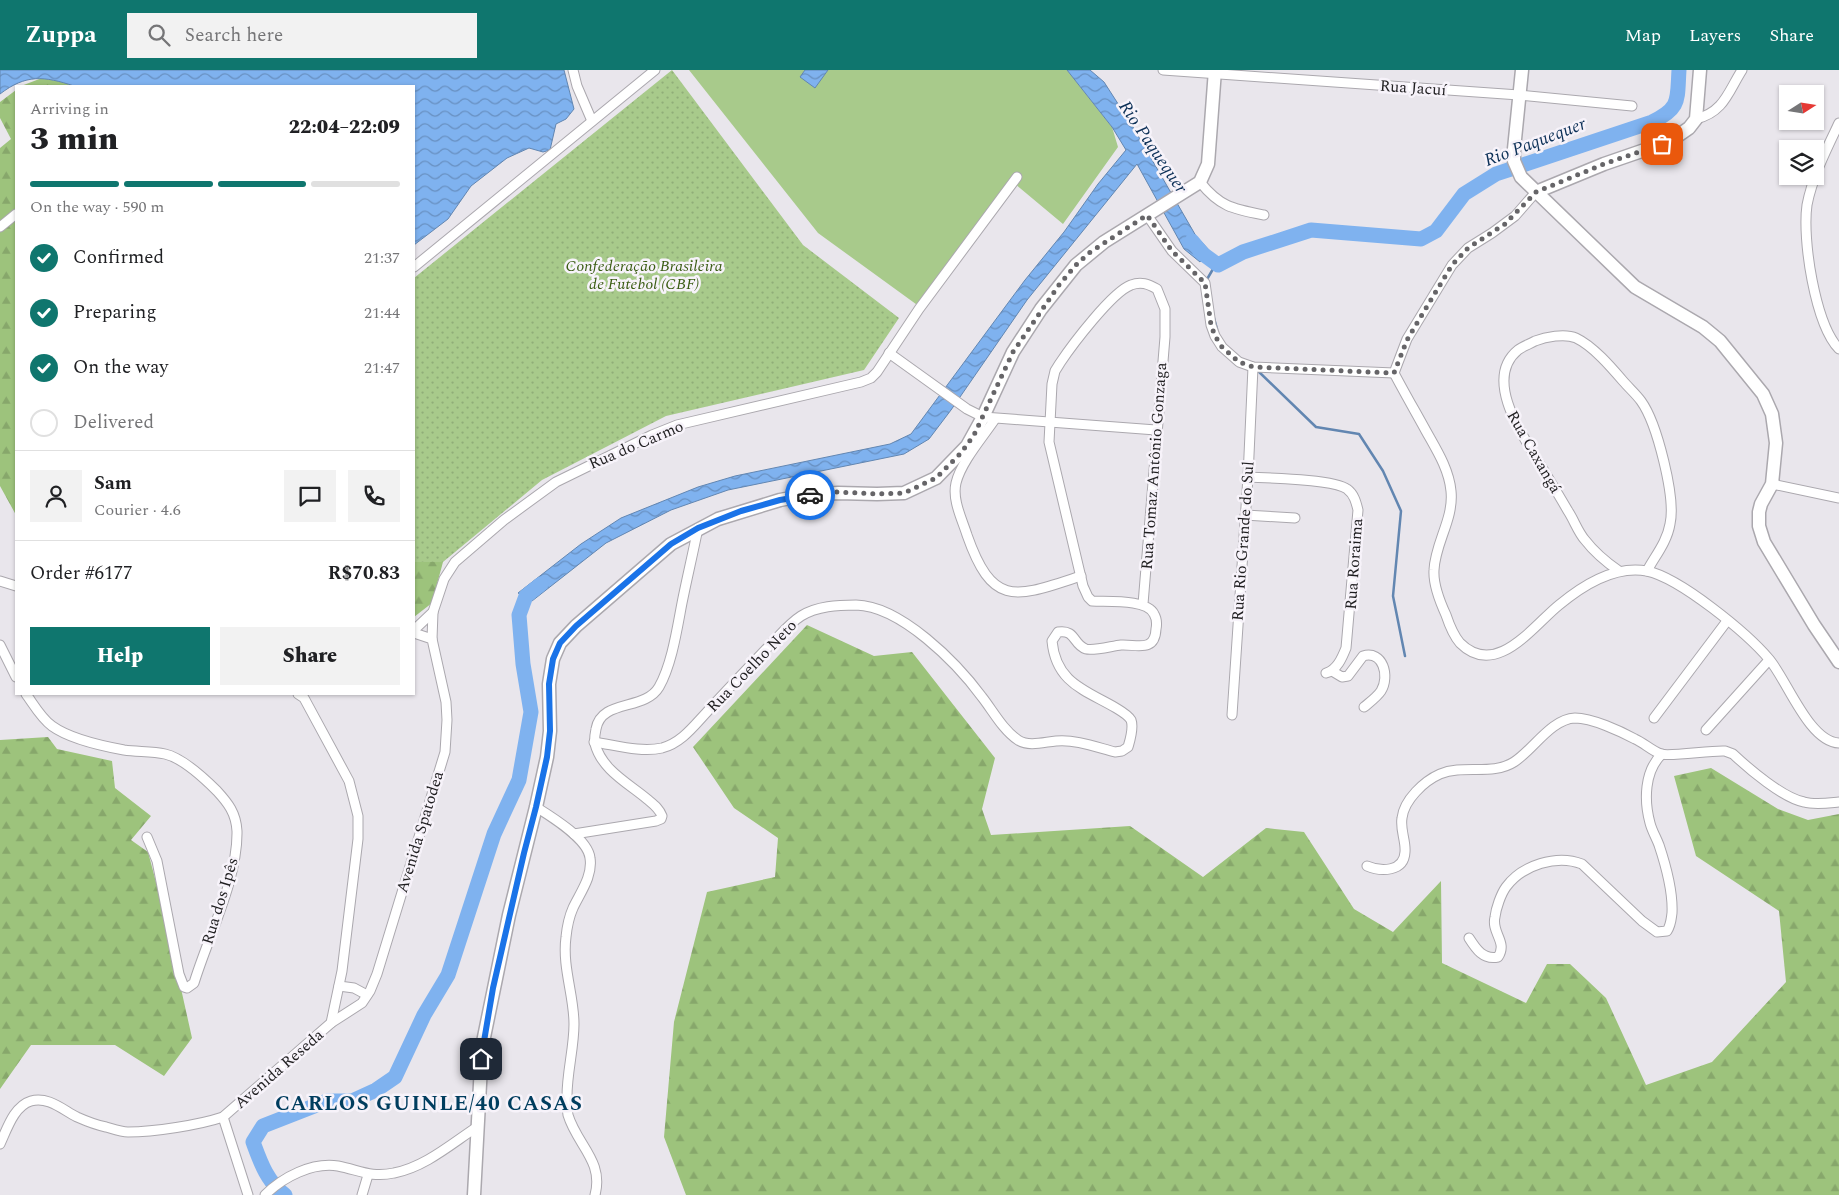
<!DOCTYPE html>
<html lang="en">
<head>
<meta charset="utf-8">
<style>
	:root { --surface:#fff; --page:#f2f2f2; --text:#202124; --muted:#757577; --line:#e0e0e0; --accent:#0f766e }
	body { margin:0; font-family:Spectral,serif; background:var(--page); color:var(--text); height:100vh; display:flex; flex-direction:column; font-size:19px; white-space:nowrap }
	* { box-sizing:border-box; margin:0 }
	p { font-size:16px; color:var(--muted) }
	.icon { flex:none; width:28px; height:28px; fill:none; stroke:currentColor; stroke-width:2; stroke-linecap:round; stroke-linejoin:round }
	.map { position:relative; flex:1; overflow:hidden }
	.details { position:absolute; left:15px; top:15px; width:400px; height:610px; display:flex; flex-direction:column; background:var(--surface); border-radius:0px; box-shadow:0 1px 4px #0004 }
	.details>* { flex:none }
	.needle { width:32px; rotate:78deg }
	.buttons { position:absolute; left:1779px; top:15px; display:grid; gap:10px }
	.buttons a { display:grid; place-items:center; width:45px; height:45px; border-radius:0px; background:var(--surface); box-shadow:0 1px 4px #0004; font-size:25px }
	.pin { position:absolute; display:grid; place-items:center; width:42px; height:42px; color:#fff; margin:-21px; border-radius:10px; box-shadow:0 2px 8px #0006 }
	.courier { position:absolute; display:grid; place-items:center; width:50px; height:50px; margin:-25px; border:4px solid #1a73e8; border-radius:50%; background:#fff; color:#222; box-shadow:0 1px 6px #0007 }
	.summary em { font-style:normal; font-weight:800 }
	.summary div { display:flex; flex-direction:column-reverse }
	.summary { display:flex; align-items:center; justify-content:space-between; height:85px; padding:0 15px }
	h1 { font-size:32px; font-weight:800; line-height:38px }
	.bar { display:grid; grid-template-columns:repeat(4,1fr); gap:8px 5px; align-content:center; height:60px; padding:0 15px }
	.bar i { height:6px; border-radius:4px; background:var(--line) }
	.bar .on { background:var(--accent) }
	.bar p { grid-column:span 4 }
	.line { display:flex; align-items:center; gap:12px; padding:0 15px; border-top:1px solid var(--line) }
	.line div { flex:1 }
	.round { display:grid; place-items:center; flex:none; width:52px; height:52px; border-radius:0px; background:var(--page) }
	ol { padding:0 15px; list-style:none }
	li { display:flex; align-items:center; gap:15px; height:55px }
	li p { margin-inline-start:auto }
	li .icon { padding:5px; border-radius:50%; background:var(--accent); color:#fff; stroke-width:4 }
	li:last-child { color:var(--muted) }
	li i { width:28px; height:28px; border:2px solid var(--line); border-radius:50% }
	.primary-button { display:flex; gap:10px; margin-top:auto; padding:10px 15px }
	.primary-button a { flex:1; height:58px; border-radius:0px; background:var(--accent); color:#fff; font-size:20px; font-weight:800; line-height:58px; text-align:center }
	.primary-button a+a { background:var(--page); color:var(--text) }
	header { display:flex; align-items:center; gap:30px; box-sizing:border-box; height:70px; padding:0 25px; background:var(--accent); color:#fff }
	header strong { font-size:24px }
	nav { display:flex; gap:28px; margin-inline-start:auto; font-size:18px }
	.search { width:350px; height:45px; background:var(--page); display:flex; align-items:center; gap:12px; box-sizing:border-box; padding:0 18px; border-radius:0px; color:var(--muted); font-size:19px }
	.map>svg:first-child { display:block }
</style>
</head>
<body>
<header>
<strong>Zuppa</strong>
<div class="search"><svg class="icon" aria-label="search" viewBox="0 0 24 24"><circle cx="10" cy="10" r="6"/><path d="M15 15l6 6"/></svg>Search here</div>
<nav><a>Map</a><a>Layers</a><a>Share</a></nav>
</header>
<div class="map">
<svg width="1839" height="1125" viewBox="0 0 1839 1125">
	<defs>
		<pattern id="forest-firs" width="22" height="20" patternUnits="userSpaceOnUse" patternTransform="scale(1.25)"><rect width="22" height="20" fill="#9dc37c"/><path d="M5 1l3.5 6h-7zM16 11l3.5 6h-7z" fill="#87a76b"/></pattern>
		<pattern id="park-dots" width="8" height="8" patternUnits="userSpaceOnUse" patternTransform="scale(1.25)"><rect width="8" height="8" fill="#a8ca8b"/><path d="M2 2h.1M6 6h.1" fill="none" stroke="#90ad78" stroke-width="1.8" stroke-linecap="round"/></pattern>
		<pattern id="water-waves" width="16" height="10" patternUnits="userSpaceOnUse" patternTransform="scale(1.25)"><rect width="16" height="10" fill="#7fb2ef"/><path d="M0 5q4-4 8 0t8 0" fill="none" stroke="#6890c1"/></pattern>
	</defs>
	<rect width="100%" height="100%" fill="#e9e6ec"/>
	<path fill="#a8ca8b" d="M689 0H1067L1112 57 1118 77 1063 154 1014 113 920 237 818 163Z"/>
	<g fill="url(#forest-firs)">
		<path d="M42 8 88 16H21Z"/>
		<path d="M16 20V471V445L0 416V78L11 69 0 48V32Z"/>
		<path d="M414 492H443L432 533 414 547Z"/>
		<path d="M807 555 874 586 912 582 995 688 982 739 991 765 1130 756 1203 807 1266 758 1304 762 1354 839 1393 862 1441 811 1442 893 1526 933 1547 894H1570L1606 928 1646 1015 1712 992 1786 912 1779 841 1696 786 1674 706 1711 698 1778 739 1808 750 1839 744V1125H686L664 1067 674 952 707 822 775 807 778 768 734 738 693 677Z"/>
		<path d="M48 667 57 679 112 691 115 718 151 746 131 770 148 782 164 842 192 968 164 1006 115 975H31L0 1019V670Z"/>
	</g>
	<path fill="url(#park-dots)" d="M672 0 803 175 899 248 864 300 666 346 542 410 443 492H414V208Z"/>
	<g fill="url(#water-waves)" stroke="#6286b1">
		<path d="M0 0H564L574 39 566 49 556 54 550 80 543 82 529 78 507 88 471 116 448 149 414 175V16H74C44 6 26 4 0 24Z"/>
		<path d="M805 0H828L815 18 800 7Z"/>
		<path d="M1067 0H1090L1104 12 1133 57 1196 166 1210 181 1200 192 1184 179 1137 94 1027 230 951 340 929 369 904 384 728 420 671 440 606 473 532 531 518 523 581 474 621 448 698 417 735 406 890 374 911 364 1025 210 1064 162 1098 114 1126 80 1112 57Z"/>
	</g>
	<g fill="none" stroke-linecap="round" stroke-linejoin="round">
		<g stroke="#6286b1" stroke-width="2.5">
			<path d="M1206 211 1213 199 1218 195"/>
			<path d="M1214 248 1217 259"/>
			<path d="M1257 300 1316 357 1359 364 1383 401 1401 441 1393 526 1405 586"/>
		</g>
		<g stroke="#7fb2ef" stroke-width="15">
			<path d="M1192 171 1203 184 1218 195 1243 182 1311 160 1421 169 1436 161 1464 124 1496 104 1652 52C1681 38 1677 30 1679 0"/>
			<path d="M285 1125C267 1112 260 1091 253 1072L263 1056 327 1031H352L376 1020 395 1007 424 945 448 905 494 764 519 710 531 642 523 594 519 545 526 526 541 514"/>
		</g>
		<defs>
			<g id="street">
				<path d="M573 0 577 16 592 51"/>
				<path d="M1163 0 1519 25 1632 36"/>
				<path d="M1696 49C1724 42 1728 22 1742 0"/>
				<path d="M1839 53C1827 78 1812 108 1807 135 1802 169 1815 254 1839 279"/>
				<path d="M1200 112C1220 137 1233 139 1264 145"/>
				<path d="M1536 122 1515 146 1492 163 1468 178 1452 195 1407 269 1394 303C1404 322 1415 341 1426 361 1436 379 1449 399 1451 421 1454 449 1435 473 1434 500 1433 515 1440 532 1446 545 1449 554 1454 566 1460 573 1496 609 1533 556 1559 535 1583 515 1615 495 1647 501 1680 508 1747 563 1769 589 1787 610 1809 672 1839 673"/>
				<path d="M1147 145 1172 181 1205 213 1211 255 1215 266 1222 277 1239 292 1253 297 1394 303"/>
				<path d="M0 157 16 144"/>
				<path d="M414 197 655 0"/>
				<path d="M889 283 967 339 983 347 1156 360"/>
				<path d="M995 349C983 367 961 392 956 413 952 430 962 449 967 465 993 539 1016 527 1081 506"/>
				<path d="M1248 407C1268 408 1334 409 1347 419 1354 424 1356 432 1358 440L1346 578C1342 588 1337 600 1326 603"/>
				<path d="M1772 414 1839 428"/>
				<path d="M1245 445 1295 448"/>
				<path d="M1619 501C1606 492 1595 483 1585 470 1578 462 1574 450 1568 441 1557 422 1546 404 1535 386 1518 359 1485 307 1518 280 1523 276 1530 274 1535 271 1545 267 1565 263 1576 268 1593 276 1611 297 1623 311 1629 318 1636 324 1641 331 1657 353 1676 428 1670 454 1667 472 1655 486 1647 501"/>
				<path d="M0 511 16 516"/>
				<path d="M414 560 433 542 444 509 455 492 504 450 556 412 652 365 677 355 861 312 871 308 877 302 919 239 1017 107"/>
				<path d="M432 569 433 542"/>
				<path d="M0 575 16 607"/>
				<path d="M1332 601 1342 607 1348 606 1363 586C1383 580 1390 606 1381 621 1377 627 1370 632 1364 637"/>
				<path d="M26 624C34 635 41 648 52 656 70 669 102 676 124 680 137 682 152 681 165 684 183 688 205 709 217 721 228 733 236 743 237 761 238 809 208 867 194 913L187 918 184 917 179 904 157 791 147 767"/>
				<path d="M1232 645 1248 407 1253 297"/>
				<path d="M1654 648 1727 551"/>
				<path d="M1706 660 1769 590"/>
				<path d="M594 672C615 675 641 683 662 678 681 673 693 657 706 643 727 620 749 597 771 574 780 565 790 553 801 546 817 536 838 535 856 535 901 536 957 593 982 627 993 641 1003 660 1018 670 1029 677 1044 672 1056 671 1075 669 1096 677 1115 682L1122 681 1128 677C1130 670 1134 658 1131 650 1128 645 1121 641 1116 638 1085 620 1056 613 1052 571L1058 562C1076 559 1073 575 1086 579 1094 581 1112 576 1121 575 1136 574 1155 583 1156 559 1157 554 1157 549 1154 544 1147 529 1108 532 1092 531L1088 527 1083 516 1049 372 1052 314 1055 301 1060 293C1072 275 1112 222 1131 215 1141 211 1148 214 1157 219L1165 239V267L1143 534"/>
				<path d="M536 737C552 747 588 769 590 788 593 806 580 823 573 838 569 847 567 857 566 867 562 897 574 925 574 954 574 978 567 1002 567 1026 567 1032 567 1039 568 1045 577 1075 604 1091 595 1125"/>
				<path d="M574 764 656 751 661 749 662 746C659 738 653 734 647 729 628 713 602 700 595 674 594 670 595 664 596 659 601 629 645 641 659 617 672 594 677 559 682 533 687 508 693 483 698 458"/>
				<path d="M1367 796C1381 802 1404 802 1405 782 1406 771 1400 760 1402 748 1404 730 1424 711 1440 704 1464 694 1492 706 1514 692 1533 680 1551 649 1575 648 1592 648 1620 661 1635 669 1644 673 1652 681 1661 684 1669 687 1712 680 1725 681L1733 684C1749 699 1783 728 1804 732 1815 735 1828 733 1839 732"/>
				<path d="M1469 868C1476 879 1483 890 1498 887 1508 872 1491 863 1495 847 1496 838 1501 824 1506 817 1522 795 1557 784 1582 794L1642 851 1657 862 1667 861C1671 855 1671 850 1672 843 1673 823 1665 793 1659 775 1656 767 1652 761 1650 753 1644 731 1644 701 1662 684"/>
				<path d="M339 916 354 918 367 925"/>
				<path d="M331 953 362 933 370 921 377 904 445 682 447 650 446 632 432 569 414 563"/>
				<path d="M223 1047 248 1125"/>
				<path d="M0 1074C7 1059 14 1036 31 1031 48 1026 63 1040 77 1047 86 1051 96 1055 106 1057 113 1059 121 1062 128 1062 154 1062 199 1055 223 1047L331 953 342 901 358 769V746L349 711 304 628 298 624"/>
				<path d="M265 1125C283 1107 312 1092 338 1096 359 1100 371 1108 394 1103 425 1097 451 1074 477 1057"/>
				<path d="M362 1125 368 1105"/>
			</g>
			<g id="secondary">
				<path d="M1522 0 1514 79V91L1521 107 1635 217 1703 257 1720 271 1763 324 1772 344 1776 373 1772 414 1761 434 1759 442V456L1764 472 1814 555 1839 592"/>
				<path d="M1536 122 1604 94 1662 74 1676 67 1689 58 1696 49 1700 0"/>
				<path d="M474 1125 482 977 509 845 536 737 547 687 550 661 549 614 553 589 560 573 576 556 671 474 718 449 780 430 807 425 838 423 877 424 904 423 936 408 967 376 983 347 1013 282 1041 239 1076 195 1104 172 1200 112 1208 94 1215 0"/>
			</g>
		</defs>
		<use href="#street" stroke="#aba8ae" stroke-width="11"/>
		<use href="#secondary" stroke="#aba8ae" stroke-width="15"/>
		<use href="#street" stroke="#fff" stroke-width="9"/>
		<use href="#secondary" stroke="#fff" stroke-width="12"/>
	</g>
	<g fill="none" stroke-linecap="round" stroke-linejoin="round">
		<path stroke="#666568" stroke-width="5" stroke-dasharray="0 9" d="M810 425 838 422 877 424 904 423 936 408 961 383 974 365 1013 282 1059 215 1076 195 1089 183 1147 145 1172 181 1205 213 1211 255 1215 266 1222 277 1239 292 1253 297 1394 303 1407 270 1414 258 1452 195 1468 178 1505 154 1536 122 1604 94 1662 74"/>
		<path stroke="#1a73e8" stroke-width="6" d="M481 989 493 918 524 783 536 737 547 687 550 661 549 614 553 589 560 573 576 556 671 474 698 458 741 441 780 430 810 425"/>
	</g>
	<g text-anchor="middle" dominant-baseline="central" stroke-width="5" stroke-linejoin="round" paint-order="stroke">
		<g font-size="16" fill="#201f21" stroke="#f7f3fa">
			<text transform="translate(1413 18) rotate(4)">Rua Jacuí</text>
			<text transform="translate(636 375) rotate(-23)">Rua do Carmo</text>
			<text transform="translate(1534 382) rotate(60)">Rua Caxangá</text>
			<text transform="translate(1154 396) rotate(-86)">Rua Tomaz Antônio Gonzaga</text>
			<text transform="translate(1243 471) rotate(-86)">Rua Rio Grande do Sul</text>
			<text transform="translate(1354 494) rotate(-86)">Rua Roraima</text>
			<text transform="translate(752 596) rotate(-46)">Rua Coelho Neto</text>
			<text transform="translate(420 762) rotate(-73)">Avenida Spatodea</text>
			<text transform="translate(220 831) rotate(-73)">Rua dos Ipês</text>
			<text transform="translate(279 999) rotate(-41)">Avenida Reseda</text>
		</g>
		<g font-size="16" font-style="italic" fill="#3b5d14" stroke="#f7f3fa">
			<text x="644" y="196">Confederação Brasileira<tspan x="644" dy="18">de Futebol (CBF)</tspan></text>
		</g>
		<g font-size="18" font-style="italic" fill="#0c3057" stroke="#f7f3fa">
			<text transform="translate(1535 72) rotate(-21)">Rio Paquequer</text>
			<text transform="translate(1153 77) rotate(56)">Rio Paquequer</text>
		</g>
		<g font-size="21" font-weight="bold" letter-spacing="1" fill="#003d5e" stroke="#f7f3fa">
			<text x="429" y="1034">CARLOS GUINLE/40 CASAS</text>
		</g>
	</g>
</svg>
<div class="buttons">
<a><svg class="needle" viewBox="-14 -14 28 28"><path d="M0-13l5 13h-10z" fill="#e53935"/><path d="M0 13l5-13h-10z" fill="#757577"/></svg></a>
<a><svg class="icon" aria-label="layers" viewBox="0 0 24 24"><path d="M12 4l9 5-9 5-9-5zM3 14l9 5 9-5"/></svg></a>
</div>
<div class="pin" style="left:1662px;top:74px;background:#ea580c"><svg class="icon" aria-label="bag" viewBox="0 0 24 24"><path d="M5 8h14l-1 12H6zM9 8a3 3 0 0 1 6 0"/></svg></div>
<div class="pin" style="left:481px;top:989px;background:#1f2937"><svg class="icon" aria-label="home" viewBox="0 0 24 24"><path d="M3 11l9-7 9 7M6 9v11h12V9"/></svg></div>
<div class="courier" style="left:810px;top:425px"><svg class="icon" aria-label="car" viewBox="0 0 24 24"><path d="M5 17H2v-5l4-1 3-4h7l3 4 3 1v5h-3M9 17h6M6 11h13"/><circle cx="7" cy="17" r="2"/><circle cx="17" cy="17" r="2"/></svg></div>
<section class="details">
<div class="summary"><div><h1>3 min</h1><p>Arriving in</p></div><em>22:04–22:09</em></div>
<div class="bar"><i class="on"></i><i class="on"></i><i class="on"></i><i></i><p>On the way · 590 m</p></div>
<ol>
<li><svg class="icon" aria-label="check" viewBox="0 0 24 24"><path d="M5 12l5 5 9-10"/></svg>Confirmed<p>21:37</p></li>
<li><svg class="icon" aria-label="check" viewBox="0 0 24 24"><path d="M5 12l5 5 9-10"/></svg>Preparing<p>21:44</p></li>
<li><svg class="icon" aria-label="check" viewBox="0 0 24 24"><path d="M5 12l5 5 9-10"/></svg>On the way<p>21:47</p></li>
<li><i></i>Delivered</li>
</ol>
<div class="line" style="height:90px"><a class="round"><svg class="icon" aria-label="person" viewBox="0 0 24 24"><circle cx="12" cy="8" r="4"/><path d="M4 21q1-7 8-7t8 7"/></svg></a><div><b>Sam</b><p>Courier · 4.6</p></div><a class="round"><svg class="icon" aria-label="chat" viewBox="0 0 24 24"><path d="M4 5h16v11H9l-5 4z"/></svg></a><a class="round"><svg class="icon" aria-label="phone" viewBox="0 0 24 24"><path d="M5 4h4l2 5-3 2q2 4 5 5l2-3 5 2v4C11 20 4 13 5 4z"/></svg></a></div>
<div class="line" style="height:65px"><div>Order #6177</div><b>R$70.83</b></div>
<div class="primary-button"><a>Help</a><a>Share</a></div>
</section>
</div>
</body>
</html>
